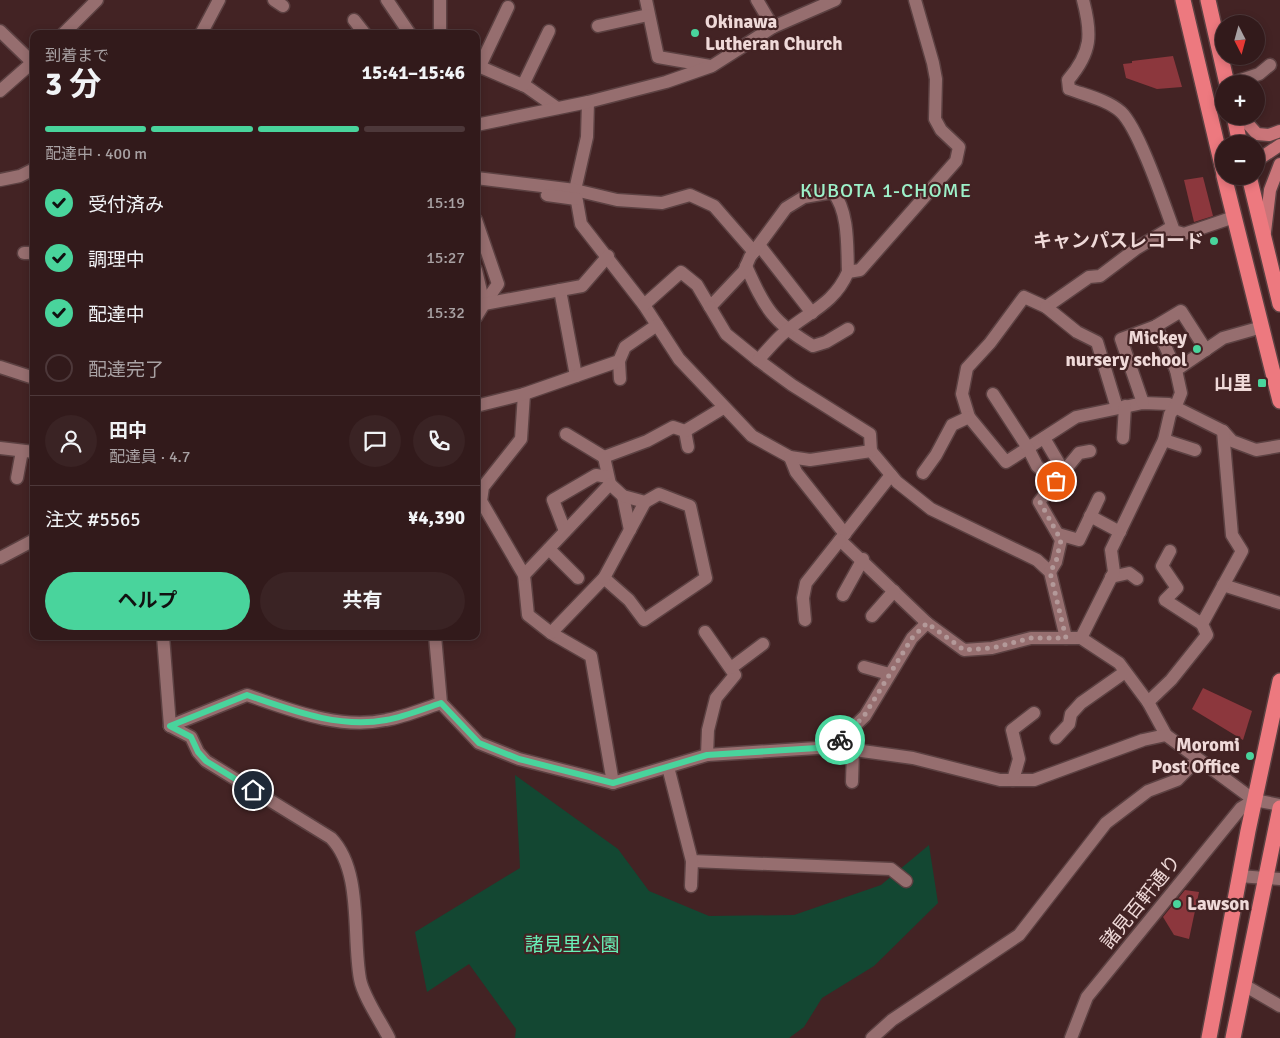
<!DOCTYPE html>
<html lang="ja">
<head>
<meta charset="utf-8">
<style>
	:root { --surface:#321a1b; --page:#3a2324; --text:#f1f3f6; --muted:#a8a1a3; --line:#4d383a; --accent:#49d49c }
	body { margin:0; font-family:Signika,"Noto Sans JP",sans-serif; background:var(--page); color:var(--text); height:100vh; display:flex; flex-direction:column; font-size:19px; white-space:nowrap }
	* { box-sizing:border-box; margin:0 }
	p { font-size:16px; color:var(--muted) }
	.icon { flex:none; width:28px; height:28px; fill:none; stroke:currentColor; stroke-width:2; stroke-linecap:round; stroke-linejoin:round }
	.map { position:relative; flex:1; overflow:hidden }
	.sheet { position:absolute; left:30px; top:30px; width:450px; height:610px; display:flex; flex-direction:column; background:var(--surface); border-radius:10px; box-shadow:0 2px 8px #0003,0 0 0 1px var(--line) }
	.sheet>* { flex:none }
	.needle { width:32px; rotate:174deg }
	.controls { position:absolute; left:1215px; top:15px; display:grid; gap:10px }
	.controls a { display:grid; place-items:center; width:50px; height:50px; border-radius:50%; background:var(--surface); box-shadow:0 2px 8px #0003,0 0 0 1px var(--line); font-size:25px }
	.pin { position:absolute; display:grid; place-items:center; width:42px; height:42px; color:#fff; margin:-21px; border:2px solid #fff; border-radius:50%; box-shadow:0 1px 5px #0007 }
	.courier { position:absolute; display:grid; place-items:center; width:50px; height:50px; margin:-25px; border:4px solid #49d49c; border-radius:50%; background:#fff; color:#222; box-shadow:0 1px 6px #0007 }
	.overview em { font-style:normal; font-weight:700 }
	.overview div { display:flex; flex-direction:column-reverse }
	.overview { display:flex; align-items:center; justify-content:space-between; height:85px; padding:0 15px }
	h1 { font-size:32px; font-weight:700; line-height:38px }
	.bar { display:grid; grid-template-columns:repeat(4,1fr); gap:8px 5px; align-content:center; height:60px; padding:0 15px }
	.bar i { height:6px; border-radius:4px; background:var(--line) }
	.bar .current { background:var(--accent) }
	.bar p { grid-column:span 4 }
	.line { display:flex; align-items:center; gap:12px; padding:0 15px; border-top:1px solid var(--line) }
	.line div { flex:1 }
	.round { display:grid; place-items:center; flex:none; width:52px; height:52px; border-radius:26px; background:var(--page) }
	ol { padding:0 15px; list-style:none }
	li { display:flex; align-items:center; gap:15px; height:55px }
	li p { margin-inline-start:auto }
	li .icon { padding:5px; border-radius:50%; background:var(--accent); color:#111; stroke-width:4 }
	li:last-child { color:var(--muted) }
	li i { width:28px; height:28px; border:2px solid var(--line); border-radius:50% }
	.cta { display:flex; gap:10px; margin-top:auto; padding:10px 15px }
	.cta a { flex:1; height:58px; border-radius:30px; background:var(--accent); color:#111; font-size:20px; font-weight:700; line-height:58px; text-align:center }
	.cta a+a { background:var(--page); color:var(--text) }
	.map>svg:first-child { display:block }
</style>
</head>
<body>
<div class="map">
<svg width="1280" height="1038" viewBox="0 0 1280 1038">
	<rect width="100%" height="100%" fill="#432324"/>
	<path fill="#134732" d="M515 775 618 849 649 891 709 916 794 915 881 885 929 845 938 903 874 966 822 998 804 1027 789 1038H515L516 1029 469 964 427 992 415 932 520 868Z"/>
	<g fill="#8c373d">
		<path d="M1173 56 1182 87 1157 89 1126 78 1123 64 1132 63V61Z"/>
		<path d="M1203 177 1213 216 1194 222 1184 180Z"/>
		<path d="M1203 688 1252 711 1243 740 1192 709Z"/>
		<path d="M1185 890 1199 892 1189 939 1174 935 1163 917Z"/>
	</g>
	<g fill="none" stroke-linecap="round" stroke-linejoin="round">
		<defs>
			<g id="minor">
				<path d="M274 0 283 6"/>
				<path d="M387 0 410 34"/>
				<path d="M440 0V34"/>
				<path d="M646 0 658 57 710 66"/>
				<path d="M757 0 773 27"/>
				<path d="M1083 0C1092 34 1092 52 1068 80L1069 89C1085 95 1108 100 1121 112 1139 129 1164 204 1174 231L1184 234 1234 217"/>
				<path d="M354 20 365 34"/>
				<path d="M598 26 648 15"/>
				<path d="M0 31 34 64"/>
				<path d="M63 34 97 0"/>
				<path d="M201 34 219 0"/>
				<path d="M476 65 527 87 557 108"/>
				<path d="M480 66 508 7"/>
				<path d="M1229 84 1259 74 1270 65"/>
				<path d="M523 85 549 31"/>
				<path d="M0 91 34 61"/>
				<path d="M588 102 587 137 575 190 581 224 644 305 679 359 752 436 790 457 810 460 871 451 897 482 931 509 1037 560 1050 572 1066 638"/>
				<path d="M476 125 588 102 666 82 712 66 773 27 835 0"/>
				<path d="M476 178 575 190 617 200 662 203 690 195 714 206 754 252"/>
				<path d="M0 180 20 176 34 169"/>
				<path d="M547 195 576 199"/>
				<path d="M476 220 498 284 484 304"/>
				<path d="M1172 227 1137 248 1100 276 1089 277 1046 307 1024 297 990 343 967 368 962 394 969 417 1006 462 1076 417 1143 403 1169 404 1223 431 1232 441 1256 450 1280 446"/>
				<path d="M759 245 812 313"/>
				<path d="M24 253H34"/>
				<path d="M746 266C765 308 772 322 813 346L826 342 848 329"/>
				<path d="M476 270 484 304"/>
				<path d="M560 290 576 376"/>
				<path d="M644 305 681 272 697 285 710 307 744 271 750 257 786 208 804 197 833 192C849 212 847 246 848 272"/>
				<path d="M710 307 726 334 758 360"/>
				<path d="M1046 307 1077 332 1097 342 1117 408"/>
				<path d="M476 317 484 304 582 286 608 256"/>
				<path d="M1156 326 1176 370"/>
				<path d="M619 361 620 379"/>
				<path d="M0 367 34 378"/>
				<path d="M524 394 521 439 483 487 481 501 524 575 528 615 551 633 591 656 613 783"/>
				<path d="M993 394 1028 448 1037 466 1056 481 1039 502 1061 540 1056 562 1050 572"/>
				<path d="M1143 403 1121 339 1156 326 1181 311 1206 350"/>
				<path d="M476 406 524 394 619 361 625 347 657 325"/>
				<path d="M685 431 688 447"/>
				<path d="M566 434 604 457"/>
				<path d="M1044 438 1064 472"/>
				<path d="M1123 438 1125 406"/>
				<path d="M1164 440 1195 450"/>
				<path d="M0 448 34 452"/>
				<path d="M871 451 870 434 792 385 758 360C767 351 775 340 785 332 810 311 834 304 848 272L860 270 956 161 959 147 941 130 935 119 936 79 933 63 915 0"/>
				<path d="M790 457 796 472 845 534"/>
				<path d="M923 473 936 455 952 425 969 417"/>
				<path d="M891 475 840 540 927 623 964 650 992 648 1031 638H1081L1119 663 1148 702 1166 735 1254 800 1280 805"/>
				<path d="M17 478 22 451"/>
				<path d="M1056 481 1079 453 1090 451"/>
				<path d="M610 484 604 457 647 441 673 427 685 431 723 408"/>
				<path d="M623 496 630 530"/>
				<path d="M1090 516 1120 532"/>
				<path d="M565 531 553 500 596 475 608 477"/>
				<path d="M1058 534 1079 540 1099 498"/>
				<path d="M549 549 578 578"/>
				<path d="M1170 551 1162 566 1177 588 1165 600 1202 624"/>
				<path d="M0 558 34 540"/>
				<path d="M524 575 610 484 623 496 645 502 659 494 690 506 706 578 644 620 629 600 604 578 551 633"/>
				<path d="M1111 577 1129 573 1137 579"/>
				<path d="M604 578 645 502"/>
				<path d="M1223 585 1280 603"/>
				<path d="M843 595 863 559"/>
				<path d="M872 616 894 591"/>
				<path d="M805 620 803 598 806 583 840 540"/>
				<path d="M705 632 735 675 716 698 708 730 707 755"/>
				<path d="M163 636 170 726"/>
				<path d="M435 636 441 703 479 743 519 759 613 783 707 755 833 747 913 758 1000 780H1034L1143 740 1166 735"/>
				<path d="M1081 638 1114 572 1111 550 1164 440 1170 414 1175 408 1181 393 1176 370 1223 338 1262 327"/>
				<path d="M864 667 889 674"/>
				<path d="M731 668 763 644"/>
				<path d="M1148 702 1171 680 1207 635 1202 624 1242 551 1232 535 1223 431"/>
				<path d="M170 726 191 737 198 752 206 761 331 838C363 871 352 936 360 979 363 996 381 1022 389 1038"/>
				<path d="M170 726 247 695C291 710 339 730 386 720 404 717 423 709 441 703"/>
				<path d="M1056 738 1069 724 1071 714 1081 703 1125 672"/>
				<path d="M833 747 865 716 912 638 927 623"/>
				<path d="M668 767 692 861 891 869 906 881"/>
				<path d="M1013 780 1019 759 1012 730 1034 713"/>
				<path d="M852 782 853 750"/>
				<path d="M1239 876 1280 879"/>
				<path d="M691 886 692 861"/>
				<path d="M1244 985 1280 1006"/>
				<path d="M872 1038 892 1020 1019 935 1106 823 1148 791 1177 780 1197 760"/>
				<path d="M1071 1038 1087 997 1241 808 1254 800"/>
			</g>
			<g id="major">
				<path d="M1241 116 1257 134 1269 135 1280 131"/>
				<path d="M1256 161 1280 145"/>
				<path d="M1265 232 1270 190 1280 164"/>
			</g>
			<g id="highway">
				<path d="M1183 0 1224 174"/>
				<path d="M1208 0 1227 84"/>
				<path d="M1234 116 1240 144"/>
				<path d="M1224 176 1280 401"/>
				<path d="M1249 176 1280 304"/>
				<path d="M1209 1038 1248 831 1280 681"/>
				<path d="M1233 1038 1280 808"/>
			</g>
		</defs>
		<use href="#minor" stroke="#5c4142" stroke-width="15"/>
		<use href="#major" stroke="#5c4142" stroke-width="15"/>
		<use href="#highway" stroke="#5c4142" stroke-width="18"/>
		<use href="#minor" stroke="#966e6f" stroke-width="12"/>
		<use href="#major" stroke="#ca7579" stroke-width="12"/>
		<use href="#highway" stroke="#ed797f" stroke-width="15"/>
	</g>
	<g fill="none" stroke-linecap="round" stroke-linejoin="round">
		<path stroke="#b39999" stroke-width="5" stroke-dasharray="0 9" d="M840 740 864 716 912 638 927 623 964 650 992 648 1031 638H1066L1050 572 1056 562 1061 540 1040 502 1056 481"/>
		<path stroke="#49d49c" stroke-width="6" d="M253 790 206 761 198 752 191 737 170 726 247 695C291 710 339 729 386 720 404 717 423 709 441 703L479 743 519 759 613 783 707 755 833 747 840 740"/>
	</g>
	<g fill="#49d49c" stroke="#432324" stroke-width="2">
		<circle cx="695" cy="33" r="5"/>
		<circle cx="1214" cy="241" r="5"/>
		<circle cx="1197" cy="349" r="5"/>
		<rect x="1257" y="378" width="10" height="10" rx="2.5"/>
		<circle cx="1250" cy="756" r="5"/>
		<circle cx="1177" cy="904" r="5"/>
	</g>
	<g text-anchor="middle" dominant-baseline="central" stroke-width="4.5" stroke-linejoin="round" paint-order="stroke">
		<g font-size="19" font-weight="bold" fill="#efd9d8" stroke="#432324" text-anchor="end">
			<text x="705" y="22" text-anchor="start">Okinawa<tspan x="705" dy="22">Lutheran Church</tspan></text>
			<text x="1204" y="241">キャンパスレコード</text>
			<text x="1187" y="338">Mickey<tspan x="1187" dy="22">nursery school</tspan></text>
			<text x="1252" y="383">山里</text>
			<text x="1240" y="745">Moromi<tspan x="1240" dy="22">Post Office</tspan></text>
			<text x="1187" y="904" text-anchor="start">Lawson</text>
		</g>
		<g font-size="19" fill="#efd9d8" stroke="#432324">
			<text transform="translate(1141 902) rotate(-51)">諸見百軒通り</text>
		</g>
		<g font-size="19" fill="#69f2b8" stroke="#432324">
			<text x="572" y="945">諸見里公園</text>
		</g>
		<g font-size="20" letter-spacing="1" fill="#9df1c9" stroke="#432324">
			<text x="886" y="190">KUBOTA 1-CHOME</text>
		</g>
	</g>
</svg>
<div class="controls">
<a><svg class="needle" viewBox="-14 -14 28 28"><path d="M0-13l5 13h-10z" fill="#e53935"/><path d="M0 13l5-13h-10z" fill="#a8a1a3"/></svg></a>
<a>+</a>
<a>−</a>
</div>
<div class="pin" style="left:1056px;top:481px;background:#ea580c"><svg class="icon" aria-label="bag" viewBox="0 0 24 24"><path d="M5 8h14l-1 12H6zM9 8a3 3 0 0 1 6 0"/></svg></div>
<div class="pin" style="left:253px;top:790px;background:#1f2937"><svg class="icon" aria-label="home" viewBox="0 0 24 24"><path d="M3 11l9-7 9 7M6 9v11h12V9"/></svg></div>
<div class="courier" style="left:840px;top:740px"><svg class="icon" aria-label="bike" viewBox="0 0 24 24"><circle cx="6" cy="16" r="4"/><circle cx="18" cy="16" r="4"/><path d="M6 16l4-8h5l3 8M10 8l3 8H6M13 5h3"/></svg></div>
<section class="sheet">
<div class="overview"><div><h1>3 分</h1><p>到着まで</p></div><em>15:41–15:46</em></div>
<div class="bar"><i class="current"></i><i class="current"></i><i class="current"></i><i></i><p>配達中 · 400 m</p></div>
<ol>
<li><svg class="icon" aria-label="check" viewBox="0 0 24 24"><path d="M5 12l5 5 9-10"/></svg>受付済み<p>15:19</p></li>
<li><svg class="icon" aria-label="check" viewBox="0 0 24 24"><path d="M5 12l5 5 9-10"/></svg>調理中<p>15:27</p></li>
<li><svg class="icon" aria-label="check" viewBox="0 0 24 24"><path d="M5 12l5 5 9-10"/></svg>配達中<p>15:32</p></li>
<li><i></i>配達完了</li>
</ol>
<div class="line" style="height:90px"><a class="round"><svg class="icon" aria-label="person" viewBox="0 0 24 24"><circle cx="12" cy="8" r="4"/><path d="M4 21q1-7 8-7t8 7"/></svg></a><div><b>田中</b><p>配達員 · 4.7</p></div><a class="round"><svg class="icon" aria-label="chat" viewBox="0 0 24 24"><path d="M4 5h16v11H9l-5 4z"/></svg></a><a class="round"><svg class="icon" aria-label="phone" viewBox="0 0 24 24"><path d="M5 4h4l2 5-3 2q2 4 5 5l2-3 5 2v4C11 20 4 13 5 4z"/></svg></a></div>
<div class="line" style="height:65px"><div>注文 #5565</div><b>¥4,390</b></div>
<div class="cta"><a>ヘルプ</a><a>共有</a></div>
</section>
</div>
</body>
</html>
